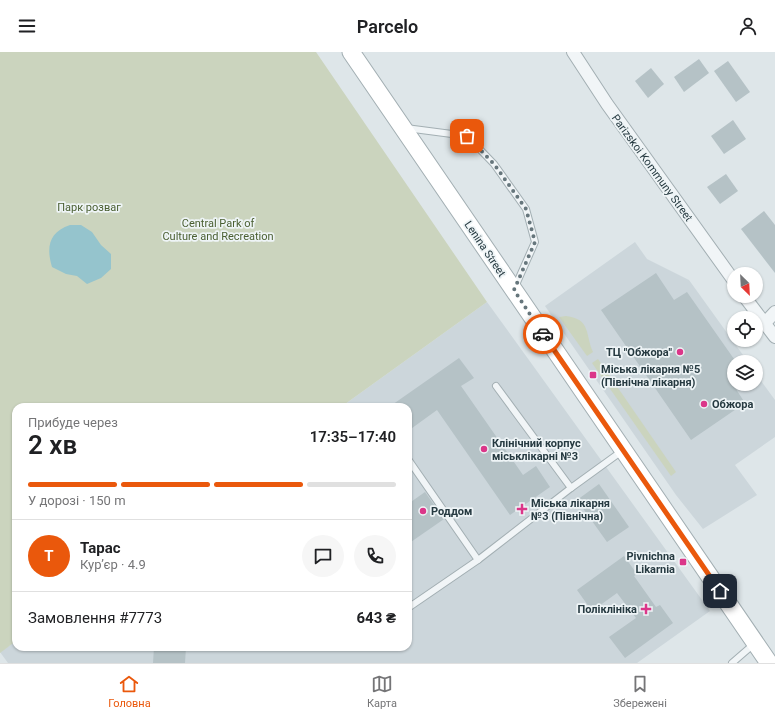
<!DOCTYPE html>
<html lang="uk">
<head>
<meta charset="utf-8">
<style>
	:root { --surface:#fff; --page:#f6f6f6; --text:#202124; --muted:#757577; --line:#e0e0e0; --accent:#ea580c }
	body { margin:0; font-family:Roboto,sans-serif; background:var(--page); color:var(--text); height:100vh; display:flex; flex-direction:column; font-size:15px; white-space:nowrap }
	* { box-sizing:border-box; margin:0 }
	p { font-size:13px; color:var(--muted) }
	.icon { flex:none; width:22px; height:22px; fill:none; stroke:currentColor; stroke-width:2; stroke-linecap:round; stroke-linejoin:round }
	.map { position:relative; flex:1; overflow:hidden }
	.sheet { position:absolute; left:12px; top:351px; width:400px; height:248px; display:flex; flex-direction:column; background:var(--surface); border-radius:12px; box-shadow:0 1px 3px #0004 }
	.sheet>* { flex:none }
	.needle { width:26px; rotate:156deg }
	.fabs { position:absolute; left:727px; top:215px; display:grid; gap:8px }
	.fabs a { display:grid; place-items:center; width:36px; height:36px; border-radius:50%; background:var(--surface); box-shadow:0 1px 3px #0004; font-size:20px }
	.pin { position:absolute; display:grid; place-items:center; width:34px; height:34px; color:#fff; margin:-17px; border-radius:8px; box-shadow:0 2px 6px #0006 }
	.courier { position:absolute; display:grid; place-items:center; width:40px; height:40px; margin:-20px; border:3px solid #ea580c; border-radius:50%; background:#fff; color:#222; box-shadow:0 1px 5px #0007 }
	.overview em { font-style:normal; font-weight:600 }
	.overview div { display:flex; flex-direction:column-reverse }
	.overview { display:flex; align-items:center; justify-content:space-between; height:68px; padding:0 16px }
	h1 { font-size:26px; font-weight:600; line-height:30px }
	.bar { display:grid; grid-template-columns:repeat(4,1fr); gap:6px 4px; align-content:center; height:48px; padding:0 16px }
	.bar i { height:5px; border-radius:3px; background:var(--line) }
	.bar .active { background:var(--accent) }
	.bar p { grid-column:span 4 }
	.line { display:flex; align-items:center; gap:10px; padding:0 16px; border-top:1px solid var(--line) }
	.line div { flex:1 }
	.round { display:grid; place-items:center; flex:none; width:42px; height:42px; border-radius:21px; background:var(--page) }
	header { display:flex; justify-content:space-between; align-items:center; height:52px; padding:0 16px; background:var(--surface); font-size:18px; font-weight:600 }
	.dock { display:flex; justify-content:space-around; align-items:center; height:56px; border-top:1px solid var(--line); background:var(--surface); font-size:11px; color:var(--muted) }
	.dock a { display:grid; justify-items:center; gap:2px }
	.dock .active { color:var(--accent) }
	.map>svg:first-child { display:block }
</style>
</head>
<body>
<header><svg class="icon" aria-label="menu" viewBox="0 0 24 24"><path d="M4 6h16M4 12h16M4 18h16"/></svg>Parcelo<svg class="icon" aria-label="person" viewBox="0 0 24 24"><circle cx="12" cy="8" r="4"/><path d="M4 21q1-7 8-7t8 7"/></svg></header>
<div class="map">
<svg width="775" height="611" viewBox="0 0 775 611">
	<rect width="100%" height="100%" fill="#dee6e9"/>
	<g fill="#ccd6db">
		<path d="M635 190 647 207 689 228 748 310H734V332H756V322L775 348V385L735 413 757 443 703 477 676 443 545 254Z"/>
		<path d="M487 250 710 559 637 611H8L0 600 16 589V595H408V355H341Z"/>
	</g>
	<g fill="#cbd4be">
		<path d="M0 0H316L487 250 341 355H16V589L0 601Z"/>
		<path d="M566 264C591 267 585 282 593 300L587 304 559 265Z"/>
		<path d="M598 307 676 420 671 424 592 311Z"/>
	</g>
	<path fill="#95c4cd" d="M70 173H81L92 180 101 193 111 202V217L101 226 87 232 77 224 66 222 52 215C46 195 49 180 70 173Z"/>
	<g fill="#b5c2c6">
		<path d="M699 7 709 21 684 40 674 25Z"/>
		<path d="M728 9 750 40 736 50 714 19Z"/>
		<path d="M651 16 664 32 648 46 635 29Z"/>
		<path d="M733 68 746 87 724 102 711 84Z"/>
		<path d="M726 122 738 139 720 152 707 135Z"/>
		<path d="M764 159 775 173V221L741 177Z"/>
		<path d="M656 221 674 248 687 240 734 307V334L745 351 691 388 601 258Z"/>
		<path d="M459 306 474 326 461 334 523 423 536 414 550 435 510 463 437 358 408 379V355H389Z"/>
		<path d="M599 432 629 475 607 490 577 448Z"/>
		<path d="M425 440 444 467 408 492V452Z"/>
		<path d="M624 504 637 522 634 524 656 555 660 553 673 571 625 606 609 585 636 566 617 541 592 559 577 538Z"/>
		<path d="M154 595H186L185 611H153Z"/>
	</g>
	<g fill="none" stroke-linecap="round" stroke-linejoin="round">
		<defs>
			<g id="service">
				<path d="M406 76 467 84 494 112 526 157 535 190 515 235"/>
				<path d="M496 334 571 436 622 399"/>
				<path d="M408 407 478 508 571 436"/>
				<path d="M408 556 478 508"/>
				<path d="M732 611 754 592"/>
			</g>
			<g id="minor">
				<path d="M573 0 607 52 734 229"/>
				<path d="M744 244 775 285"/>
				<path d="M764 272 775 260"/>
			</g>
			<path id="secondary" d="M351 0 769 611"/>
		</defs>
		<use href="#service" stroke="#a3afb3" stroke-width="8"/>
		<use href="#minor" stroke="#a3afb3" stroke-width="14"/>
		<use href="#secondary" stroke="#a3afb3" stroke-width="19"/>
		<use href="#service" stroke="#f1f5f7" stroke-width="6"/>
		<use href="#minor" stroke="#f1f5f7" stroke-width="12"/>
		<use href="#secondary" stroke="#fff" stroke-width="17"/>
	</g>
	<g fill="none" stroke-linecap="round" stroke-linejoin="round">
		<path stroke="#66767c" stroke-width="4" stroke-dasharray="0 7.2" d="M467 84 494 112 526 157 535 190 514 238 543 282"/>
		<path stroke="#ea580c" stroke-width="5" d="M543 282 720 539"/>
	</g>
	<g fill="#db3689" stroke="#eef4f6" stroke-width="1.5">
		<circle cx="680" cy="300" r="4"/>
		<rect x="589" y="319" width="8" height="8" rx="2"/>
		<circle cx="704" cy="352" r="4"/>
		<circle cx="484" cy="397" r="4"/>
		<path d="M520 451h4v4h4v4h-4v4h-4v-4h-4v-4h4z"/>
		<circle cx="423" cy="459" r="4"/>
		<rect x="679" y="506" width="8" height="8" rx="2"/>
		<path d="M644 551h4v4h4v4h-4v4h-4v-4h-4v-4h4z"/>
	</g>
	<g text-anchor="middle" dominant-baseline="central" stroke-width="3.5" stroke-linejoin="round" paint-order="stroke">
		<g font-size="11" fill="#263a41" stroke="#eef4f6">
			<text transform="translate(652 116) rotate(54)">Parizskoi Kommuny Street</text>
			<text transform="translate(485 197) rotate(56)">Lenina Street</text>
		</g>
		<g font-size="11" fill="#4a5f32" stroke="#eef4f6">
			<text x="89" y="155">Парк розваг</text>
			<text x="218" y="171">Central Park of<tspan x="218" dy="13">Culture and Recreation</tspan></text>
		</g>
		<g font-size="11" font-weight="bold" fill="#263a41" stroke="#eef4f6" text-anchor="start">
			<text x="672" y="300" text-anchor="end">ТЦ "Обжора"</text>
			<text x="601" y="317">Міська лікарня №5<tspan x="601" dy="13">(Північна лікарня)</tspan></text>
			<text x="712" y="352">Обжора</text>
			<text x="492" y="391">Клінічний корпус<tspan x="492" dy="13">міськлікарні №3</tspan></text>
			<text x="531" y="451">Міська лікарня<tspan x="531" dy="13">№3 (Північна)</tspan></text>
			<text x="431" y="459">Роддом</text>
			<text x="675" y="504" text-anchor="end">Pivnichna<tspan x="675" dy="13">Likarnia</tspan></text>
			<text x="637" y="557" text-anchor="end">Поліклініка</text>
		</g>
	</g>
</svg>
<div class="fabs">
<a><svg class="needle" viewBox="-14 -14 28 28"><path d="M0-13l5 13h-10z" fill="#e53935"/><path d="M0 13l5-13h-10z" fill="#757577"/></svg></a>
<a><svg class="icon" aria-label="locate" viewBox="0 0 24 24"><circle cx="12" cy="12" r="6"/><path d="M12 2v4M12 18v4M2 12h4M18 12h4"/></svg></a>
<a><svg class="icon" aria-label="layers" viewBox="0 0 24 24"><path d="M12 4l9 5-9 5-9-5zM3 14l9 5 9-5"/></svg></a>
</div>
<div class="pin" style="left:467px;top:84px;background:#ea580c"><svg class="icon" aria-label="bag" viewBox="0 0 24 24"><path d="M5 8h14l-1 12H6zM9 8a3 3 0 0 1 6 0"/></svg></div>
<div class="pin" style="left:720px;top:539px;background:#1f2937"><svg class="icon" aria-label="home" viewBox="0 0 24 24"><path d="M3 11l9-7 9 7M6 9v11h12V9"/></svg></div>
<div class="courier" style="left:543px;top:282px"><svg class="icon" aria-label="car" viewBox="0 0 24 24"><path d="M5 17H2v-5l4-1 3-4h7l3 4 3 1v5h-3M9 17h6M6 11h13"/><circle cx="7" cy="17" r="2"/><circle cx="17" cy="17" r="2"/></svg></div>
<section class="sheet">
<div class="overview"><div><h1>2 хв</h1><p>Прибуде через</p></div><em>17:35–17:40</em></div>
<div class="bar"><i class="active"></i><i class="active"></i><i class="active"></i><i></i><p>У дорозі · 150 m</p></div>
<div class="line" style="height:72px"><b class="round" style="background:var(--accent);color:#fff">Т</b><div><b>Тарас</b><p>Кур’єр · 4.9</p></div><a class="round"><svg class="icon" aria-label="chat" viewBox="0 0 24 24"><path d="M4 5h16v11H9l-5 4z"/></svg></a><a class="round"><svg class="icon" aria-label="phone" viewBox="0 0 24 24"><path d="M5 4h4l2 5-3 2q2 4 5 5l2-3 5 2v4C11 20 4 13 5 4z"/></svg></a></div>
<div class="line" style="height:52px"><div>Замовлення #7773</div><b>643 ₴</b></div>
</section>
</div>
<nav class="dock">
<a class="active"><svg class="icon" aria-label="home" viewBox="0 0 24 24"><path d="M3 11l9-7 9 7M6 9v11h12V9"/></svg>Головна</a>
<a><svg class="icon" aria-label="map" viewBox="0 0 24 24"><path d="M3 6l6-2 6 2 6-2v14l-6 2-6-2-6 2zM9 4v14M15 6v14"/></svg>Карта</a>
<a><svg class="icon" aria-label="saved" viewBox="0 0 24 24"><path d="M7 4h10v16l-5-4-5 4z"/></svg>Збережені</a>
</nav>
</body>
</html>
